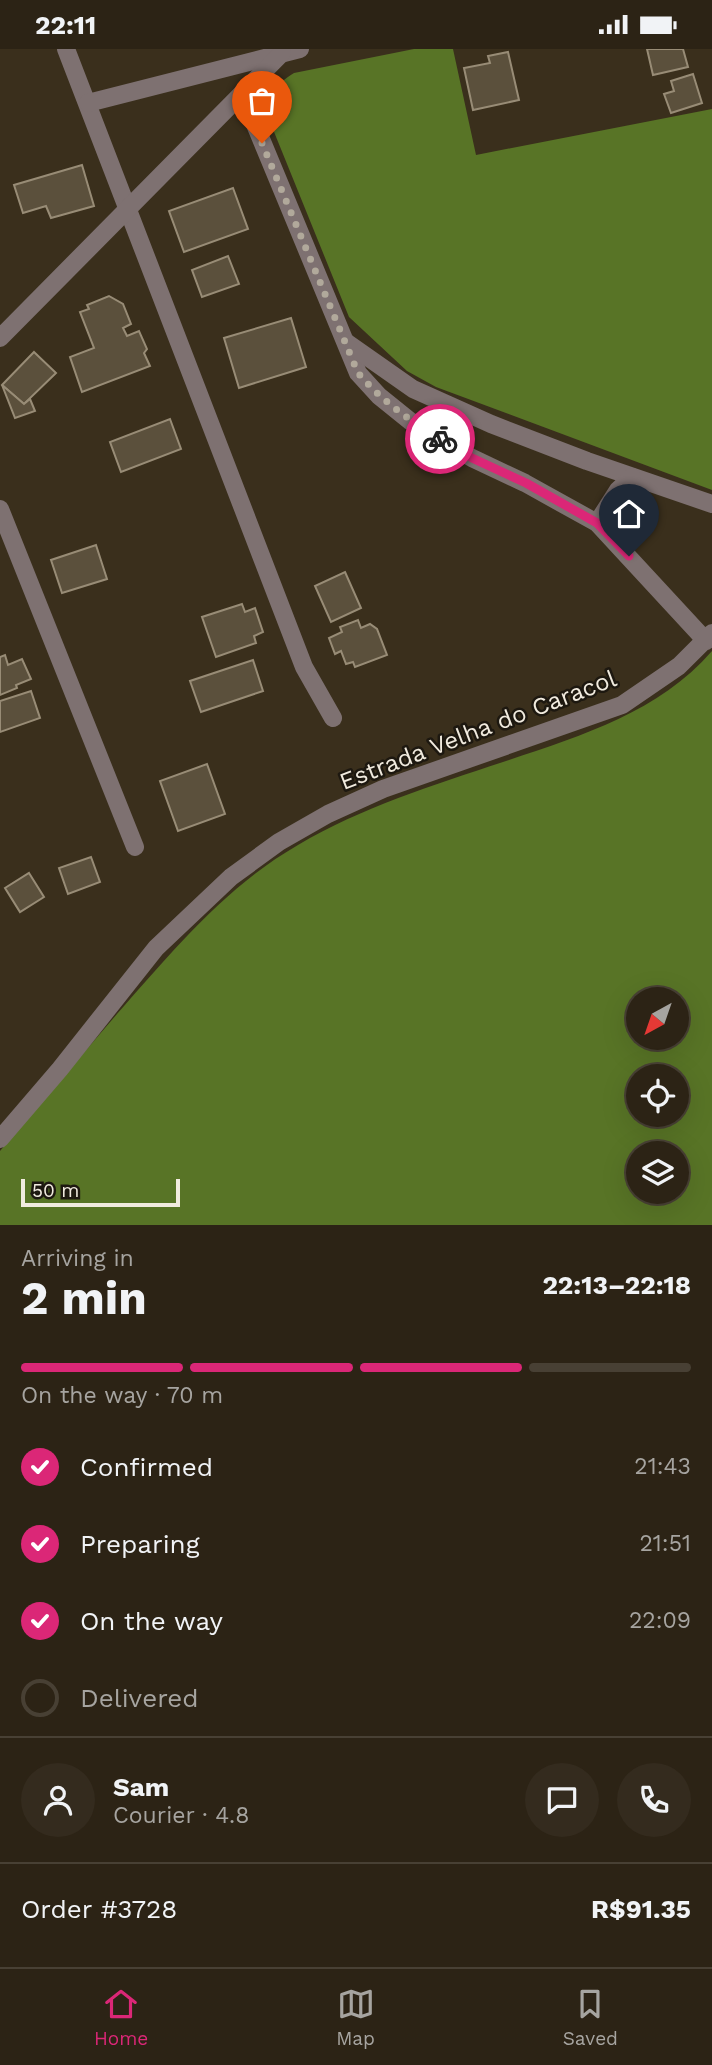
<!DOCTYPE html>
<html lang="en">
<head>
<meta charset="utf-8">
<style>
	:root { --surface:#2c2315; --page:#342b1e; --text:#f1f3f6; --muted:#a6a4a0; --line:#484034; --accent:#db2777 }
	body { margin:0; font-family:"Work Sans",sans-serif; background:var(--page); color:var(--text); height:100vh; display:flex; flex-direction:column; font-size:26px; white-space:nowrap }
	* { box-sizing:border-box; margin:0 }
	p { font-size:23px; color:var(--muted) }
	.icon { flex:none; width:38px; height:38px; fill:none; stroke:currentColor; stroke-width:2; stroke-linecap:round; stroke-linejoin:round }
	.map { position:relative; height:1176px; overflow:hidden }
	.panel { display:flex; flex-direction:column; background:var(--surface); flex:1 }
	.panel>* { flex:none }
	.needle { width:46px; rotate:220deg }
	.fabs { position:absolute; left:626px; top:938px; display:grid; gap:14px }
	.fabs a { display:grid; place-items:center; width:63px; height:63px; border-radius:50%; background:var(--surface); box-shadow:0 7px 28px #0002,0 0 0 2px var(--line); font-size:35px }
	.scale { position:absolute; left:21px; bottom:18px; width:159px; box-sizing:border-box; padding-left:7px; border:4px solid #f1ebdf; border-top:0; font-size:19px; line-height:24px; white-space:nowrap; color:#f1ebdf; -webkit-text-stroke:5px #1d1810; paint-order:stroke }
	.pin { position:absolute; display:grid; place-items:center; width:60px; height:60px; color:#fff; margin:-72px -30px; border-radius:50% 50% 50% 0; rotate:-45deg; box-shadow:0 0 7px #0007 }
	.pin .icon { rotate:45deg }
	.courier { position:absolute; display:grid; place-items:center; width:70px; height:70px; margin:-35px; border:5px solid #db2777; border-radius:50%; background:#fff; color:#222; box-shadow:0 2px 9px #0007 }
	.overview em { font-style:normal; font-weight:700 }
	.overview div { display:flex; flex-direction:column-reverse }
	.overview { display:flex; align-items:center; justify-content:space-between; height:119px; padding:0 21px }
	h1 { font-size:46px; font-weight:700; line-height:52px }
	.bar { display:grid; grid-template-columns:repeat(4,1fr); gap:10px 7px; align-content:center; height:84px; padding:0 21px }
	.bar i { height:9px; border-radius:5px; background:var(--line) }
	.bar .selected { background:var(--accent) }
	.bar p { grid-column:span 4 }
	.line { display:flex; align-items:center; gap:18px; padding:0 21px; border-top:2px solid var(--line) }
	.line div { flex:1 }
	.round { display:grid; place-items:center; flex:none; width:74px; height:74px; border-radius:37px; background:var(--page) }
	ol { padding:0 21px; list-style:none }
	li { display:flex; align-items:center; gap:21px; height:77px }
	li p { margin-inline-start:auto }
	li .icon { padding:7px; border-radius:50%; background:var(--accent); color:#fff; stroke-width:4 }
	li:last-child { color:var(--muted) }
	li i { width:38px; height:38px; border:4px solid var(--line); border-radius:50% }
	.status { display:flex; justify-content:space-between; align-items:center; height:49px; padding:0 35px; background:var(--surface); direction:ltr }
	.status svg { height:19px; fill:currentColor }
	.menu { display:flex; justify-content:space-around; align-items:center; height:98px; border-top:2px solid var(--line); background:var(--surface); font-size:19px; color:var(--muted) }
	.menu a { display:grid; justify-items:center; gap:4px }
	.menu .selected { color:var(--accent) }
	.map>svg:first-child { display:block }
</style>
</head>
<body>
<div class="status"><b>22:11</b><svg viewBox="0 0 49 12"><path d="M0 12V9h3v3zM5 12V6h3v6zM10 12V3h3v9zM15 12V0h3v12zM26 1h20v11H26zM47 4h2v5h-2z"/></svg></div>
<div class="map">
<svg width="712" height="1176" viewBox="0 0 712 1176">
	<rect width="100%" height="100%" fill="#3a2f1c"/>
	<g fill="#587426" fill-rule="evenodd">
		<path d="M414 0H453L476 106 712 60V441L436 338 407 322 349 268 268 68C270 43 274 37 294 24Z"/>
		<path d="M712 602V1176H0V1102C38 1056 78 1011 117 965 172 903 225 838 298 796 364 757 437 735 509 711 583 686 659 663 712 602ZM639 950H677V989H639ZM639 1027H677V1066H639ZM639 1104H677V1143H639Z"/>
	</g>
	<g fill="#5b503c" stroke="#988c76" stroke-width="2">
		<path d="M647 0H683L688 18 653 26Z"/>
		<path d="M508 3 519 51 473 61 464 19 490 14 488 7Z"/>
		<path d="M693 25 702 54 671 64 664 45 674 42 671 32Z"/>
		<path d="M82 116 94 157 51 169 46 157 23 164 14 136Z"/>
		<path d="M233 139 248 180 184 203 169 162Z"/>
		<path d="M228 207 239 235 202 248 192 221Z"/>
		<path d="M109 247 123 255 131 275 123 279 127 287 139 282 147 300 144 304 150 317 82 343 70 308 94 299 80 263 89 260 87 256Z"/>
		<path d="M291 269 306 318 239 339 224 289Z"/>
		<path d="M34 303 56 324 24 355 2 336Z"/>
		<path d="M2 336 24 355 30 350 35 362 15 369Z"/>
		<path d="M170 370 181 400 121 423 110 393Z"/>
		<path d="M96 496 107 530 62 544 51 511Z"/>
		<path d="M345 523 361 559 331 573 315 537Z"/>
		<path d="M242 555 245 563 255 559 263 583 254 587 256 594 216 608 202 568Z"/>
		<path d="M358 571 361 579 370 575 377 580 387 606 355 618 353 613 346 615 341 602 335 605 329 589 342 583 340 578Z"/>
		<path d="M5 606 8 616 22 610 31 630 16 636 17 639 0 646V608Z"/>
		<path d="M253 611 263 642 201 663 190 632Z"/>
		<path d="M31 642 40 669 0 683V652Z"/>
		<path d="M207 715 225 765 178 782 160 732Z"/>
		<path d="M91 808 100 833 68 845 59 819Z"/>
		<path d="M29 824 44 848 20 863 5 839Z"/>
	</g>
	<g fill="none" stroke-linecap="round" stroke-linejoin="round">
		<g stroke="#7e7171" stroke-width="18">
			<path d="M66 0 304 618 333 669"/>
			<path d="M242 44 358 324 379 347 410 372 472 409 525 434 597 474 706 592"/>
			<path d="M88 54 300 0"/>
			<path d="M0 289 282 4"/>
			<path d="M346 293 413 340 491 375 587 412 712 455"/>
			<path d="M0 460 135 798"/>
			<path d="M597 474 618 441 632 428"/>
			<path d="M0 1090 60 1020 156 899 231 828 279 793 328 765 383 740 622 656 679 617 712 584"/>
		</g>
	</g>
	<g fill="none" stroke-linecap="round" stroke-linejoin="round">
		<path stroke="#b1a99b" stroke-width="7" stroke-dasharray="0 12.6" d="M262 94 358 324C382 352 409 371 440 390"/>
		<path stroke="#db2777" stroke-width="9" d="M440 390 472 409 526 434 597 474 629 507"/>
	</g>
	<g text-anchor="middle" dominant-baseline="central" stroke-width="5" stroke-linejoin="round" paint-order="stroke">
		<g font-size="24" fill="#f1ebdf" stroke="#1d1810">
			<text transform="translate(478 681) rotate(-21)">Estrada Velha do Caracol</text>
		</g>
	</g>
</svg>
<div class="fabs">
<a><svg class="needle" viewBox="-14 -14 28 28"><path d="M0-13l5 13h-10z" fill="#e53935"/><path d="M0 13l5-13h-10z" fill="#a6a4a0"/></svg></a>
<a><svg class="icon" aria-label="locate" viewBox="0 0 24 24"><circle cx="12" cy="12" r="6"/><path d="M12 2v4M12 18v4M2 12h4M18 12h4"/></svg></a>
<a><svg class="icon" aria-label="layers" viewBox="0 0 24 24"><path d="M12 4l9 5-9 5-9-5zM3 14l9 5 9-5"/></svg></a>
</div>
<div class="scale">50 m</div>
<div class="pin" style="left:262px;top:94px;background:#ea580c"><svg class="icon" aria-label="bag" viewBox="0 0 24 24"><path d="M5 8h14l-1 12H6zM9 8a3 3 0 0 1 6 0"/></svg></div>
<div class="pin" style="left:629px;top:507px;background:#1f2937"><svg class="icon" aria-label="home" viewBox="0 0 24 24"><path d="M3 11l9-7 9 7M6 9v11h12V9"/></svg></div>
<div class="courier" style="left:440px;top:390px"><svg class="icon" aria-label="bike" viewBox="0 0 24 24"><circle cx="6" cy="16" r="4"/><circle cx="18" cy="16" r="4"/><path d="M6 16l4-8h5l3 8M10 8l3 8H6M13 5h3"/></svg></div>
</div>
<section class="panel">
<div class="overview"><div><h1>2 min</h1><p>Arriving in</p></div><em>22:13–22:18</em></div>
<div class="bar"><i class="selected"></i><i class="selected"></i><i class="selected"></i><i></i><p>On the way · 70 m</p></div>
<ol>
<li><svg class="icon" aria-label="check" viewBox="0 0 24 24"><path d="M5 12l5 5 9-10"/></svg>Confirmed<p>21:43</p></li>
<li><svg class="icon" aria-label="check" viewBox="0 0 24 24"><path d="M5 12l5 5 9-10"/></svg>Preparing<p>21:51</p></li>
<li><svg class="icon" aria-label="check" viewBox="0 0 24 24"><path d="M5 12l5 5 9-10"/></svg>On the way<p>22:09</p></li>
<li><i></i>Delivered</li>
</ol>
<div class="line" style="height:126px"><a class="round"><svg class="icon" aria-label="person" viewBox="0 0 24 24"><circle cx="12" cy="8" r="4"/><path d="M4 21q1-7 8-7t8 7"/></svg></a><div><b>Sam</b><p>Courier · 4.8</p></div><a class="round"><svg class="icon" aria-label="chat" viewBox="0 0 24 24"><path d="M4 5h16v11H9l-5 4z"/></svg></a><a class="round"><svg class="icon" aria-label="phone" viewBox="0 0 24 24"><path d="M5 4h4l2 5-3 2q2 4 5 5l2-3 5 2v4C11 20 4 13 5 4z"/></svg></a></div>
<div class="line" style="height:91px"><div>Order #3728</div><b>R$91.35</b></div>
</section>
<nav class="menu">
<a class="selected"><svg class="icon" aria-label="home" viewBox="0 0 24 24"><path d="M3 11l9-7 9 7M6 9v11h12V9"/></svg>Home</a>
<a><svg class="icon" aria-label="map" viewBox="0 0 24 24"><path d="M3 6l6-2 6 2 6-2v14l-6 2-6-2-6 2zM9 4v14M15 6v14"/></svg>Map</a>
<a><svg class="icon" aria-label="saved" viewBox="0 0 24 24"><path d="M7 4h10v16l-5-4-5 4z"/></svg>Saved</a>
</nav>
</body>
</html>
